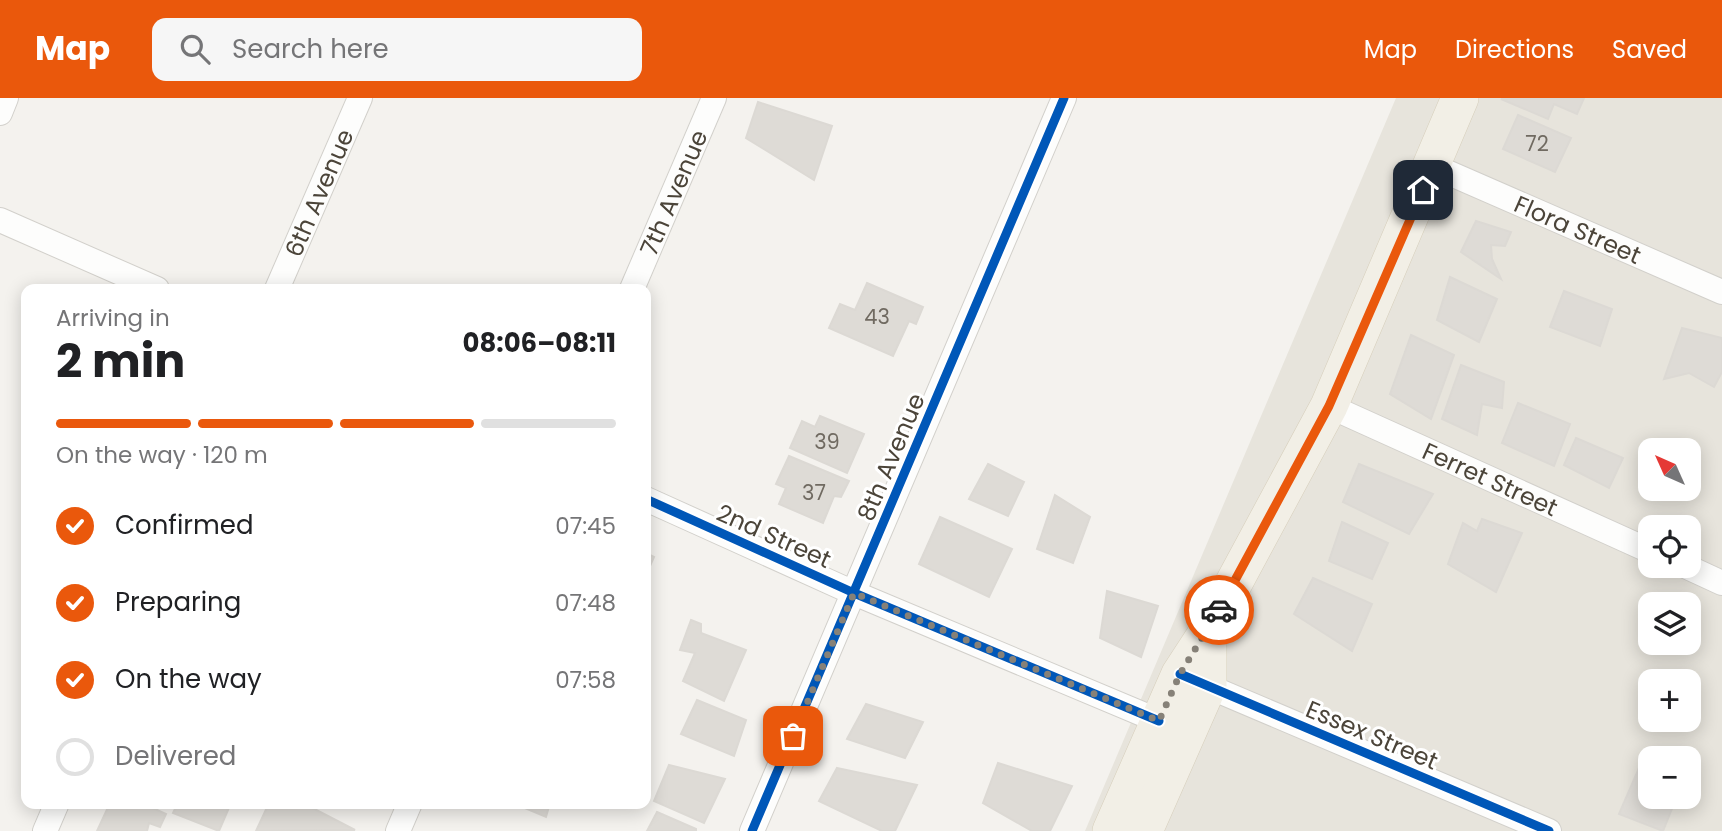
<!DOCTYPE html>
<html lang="en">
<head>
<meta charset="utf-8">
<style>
	:root { --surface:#fff; --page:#f6f6f6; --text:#202124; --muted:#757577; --line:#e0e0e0; --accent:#ea580c }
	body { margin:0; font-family:Poppins,sans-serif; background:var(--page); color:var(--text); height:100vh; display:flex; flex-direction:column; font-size:26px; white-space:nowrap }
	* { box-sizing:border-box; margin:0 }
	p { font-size:23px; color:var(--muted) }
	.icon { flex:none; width:38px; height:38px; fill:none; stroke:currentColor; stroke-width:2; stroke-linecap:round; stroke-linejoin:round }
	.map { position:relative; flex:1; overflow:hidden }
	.panel { position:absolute; left:21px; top:186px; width:630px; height:525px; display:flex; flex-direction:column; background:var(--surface); border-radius:14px; box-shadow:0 4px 18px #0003 }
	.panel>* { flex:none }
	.needle { width:46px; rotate:315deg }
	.tools { position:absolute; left:1638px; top:340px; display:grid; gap:14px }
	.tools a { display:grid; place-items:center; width:63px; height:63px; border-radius:14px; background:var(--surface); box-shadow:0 4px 18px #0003; font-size:35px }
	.pin { position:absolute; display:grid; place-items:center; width:60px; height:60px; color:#fff; margin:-30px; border-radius:14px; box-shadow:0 4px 10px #0006 }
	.courier { position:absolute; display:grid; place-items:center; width:70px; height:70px; margin:-35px; border:5px solid #ea580c; border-radius:50%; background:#fff; color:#222; box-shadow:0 2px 9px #0007 }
	.overview em { font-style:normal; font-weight:700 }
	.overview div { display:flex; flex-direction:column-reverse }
	.overview { display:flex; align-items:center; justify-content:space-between; height:119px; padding:0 35px }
	h1 { font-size:46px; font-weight:700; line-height:52px }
	.bar { display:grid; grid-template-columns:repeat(4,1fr); gap:10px 7px; align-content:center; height:84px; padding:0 35px }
	.bar i { height:9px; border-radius:5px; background:var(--line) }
	.bar .selected { background:var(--accent) }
	.bar p { grid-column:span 4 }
	ol { padding:0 35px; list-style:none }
	li { display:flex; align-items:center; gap:21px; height:77px }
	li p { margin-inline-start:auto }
	li .icon { padding:7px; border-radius:50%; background:var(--accent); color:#fff; stroke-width:4 }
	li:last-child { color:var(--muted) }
	li i { width:38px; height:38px; border:4px solid var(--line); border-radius:50% }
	header { display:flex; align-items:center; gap:42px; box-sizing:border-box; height:98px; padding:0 35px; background:var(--accent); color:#fff }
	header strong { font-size:33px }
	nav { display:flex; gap:38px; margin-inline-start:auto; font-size:24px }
	.search { width:490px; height:63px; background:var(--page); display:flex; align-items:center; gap:18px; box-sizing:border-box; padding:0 24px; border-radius:14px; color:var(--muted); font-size:26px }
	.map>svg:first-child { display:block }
</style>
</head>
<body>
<header>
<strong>Map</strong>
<div class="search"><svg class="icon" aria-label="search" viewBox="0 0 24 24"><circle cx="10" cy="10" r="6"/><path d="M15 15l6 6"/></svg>Search here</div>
<nav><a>Map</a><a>Directions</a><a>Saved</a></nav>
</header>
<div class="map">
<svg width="1722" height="733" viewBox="0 0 1722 733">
	<rect width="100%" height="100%" fill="#f4f2ee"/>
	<path fill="#e7e4dc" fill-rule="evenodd" d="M1396 0H1722V733H1085ZM1650 352H1689V390H1650ZM1650 429H1689V467H1650ZM1650 506H1689V544H1650ZM1650 583H1689V621H1650ZM1650 660H1689V698H1650Z"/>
	<g fill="#dedbd6" stroke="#dcd9d4" stroke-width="2">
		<path d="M1584 0 1577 16 1554 6 1548 21 1501 1Z"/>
		<path d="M758 4 832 28 814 82 746 40Z"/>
		<path d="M1518 17 1571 40 1555 74 1503 51Z"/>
		<path d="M1476 123 1511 134 1505 148 1491 147 1492 161 1501 181 1461 154Z"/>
		<path d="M1450 179 1497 201 1479 244 1437 222Z"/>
		<path d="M867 185 923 209 916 226 909 223 893 258 829 230 840 206 855 212Z"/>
		<path d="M1564 193 1612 211 1600 248 1550 229Z"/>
		<path d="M1682 230 1722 240V274L1714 289 1689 275 1664 281Z"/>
		<path d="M1411 237 1454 257 1431 321 1390 296Z"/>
		<path d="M1461 267 1504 284 1502 310 1482 306 1477 337 1442 321Z"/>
		<path d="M1518 305 1570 326 1554 368 1502 345Z"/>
		<path d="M820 318 864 336 847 375 790 350 802 323 815 329Z"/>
		<path d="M1576 340 1623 360 1609 390 1564 367Z"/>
		<path d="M789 358 849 383 841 399 834 398 823 425 779 406 786 390 776 386Z"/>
		<path d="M988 366 1024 384 1008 418 969 401Z"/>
		<path d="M1359 366 1433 396 1409 436 1343 404Z"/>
		<path d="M1055 397 1090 419 1073 465 1037 451Z"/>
		<path d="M940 419 1012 451 989 499 919 466Z"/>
		<path d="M1482 421 1522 435 1496 494 1448 466 1463 425 1477 433Z"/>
		<path d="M1342 424 1388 445 1372 481 1329 463Z"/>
		<path d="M646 455 654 459 646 477Z"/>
		<path d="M1313 480 1372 506 1352 553 1294 516Z"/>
		<path d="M1107 493 1158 508 1141 559 1100 540Z"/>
		<path d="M691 522 701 526V535L746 552 724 603 683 583 695 555 680 552Z"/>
		<path d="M697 602 746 622 734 658 681 636Z"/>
		<path d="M866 606 923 624 905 660 847 641Z"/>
		<path d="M1642 663 1650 666V698H1677L1663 733 1619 716Z"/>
		<path d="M998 665 1072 688 1050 733H1032L983 705Z"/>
		<path d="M669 667 725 681 704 725 654 703Z"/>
		<path d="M837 670 917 687 895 733H882L819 703Z"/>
		<path d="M110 705H142L166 716 160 729 149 725 147 733H97Z"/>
		<path d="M178 705H231L219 733 173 715Z"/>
		<path d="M269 705H303L355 732 256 733Z"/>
		<path d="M513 705H550L546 719Z"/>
		<path d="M657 714 696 731V733H647Z"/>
	</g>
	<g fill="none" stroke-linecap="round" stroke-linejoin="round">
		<defs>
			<g id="street">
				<path d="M0 15 6 0"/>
				<path id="s1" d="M1433 68 1722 194"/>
				<path d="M0 122 157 191"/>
				<path id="s2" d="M277 191 360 0"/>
				<path id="s3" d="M632 191 714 0"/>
				<path id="s4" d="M1329 308 1650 453"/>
				<path d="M646 401 854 495 1159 623"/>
				<path d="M1683 467 1722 485"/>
				<path d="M1193 582 1549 733"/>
				<path d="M45 733 57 705"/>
				<path d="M398 733 410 705"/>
				<path d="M752 733 1064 0"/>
			</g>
			<g id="primary">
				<path d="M1111 733 1180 576 1208 533 1329 308 1460 0"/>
				<path d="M1144 733 1208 588V533"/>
			</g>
		</defs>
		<use href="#street" stroke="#d2d0cb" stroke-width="26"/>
		<use href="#primary" stroke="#d6cebb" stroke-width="38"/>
		<use href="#street" stroke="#fdfdfc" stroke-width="24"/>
		<use href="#primary" stroke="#f2efe6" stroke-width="37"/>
		<defs>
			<g id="cycleway">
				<path d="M646 401 854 495 1159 623"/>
				<path d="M1180 576 1549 733"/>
				<path d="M752 733 1064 0"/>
			</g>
		</defs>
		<use href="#cycleway" stroke="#fff" stroke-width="13"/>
		<use href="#cycleway" stroke="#0057b8" stroke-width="9"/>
	</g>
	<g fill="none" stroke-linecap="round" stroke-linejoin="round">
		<path stroke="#868178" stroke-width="7" stroke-dasharray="0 12.6" d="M793 638 854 495 1159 623 1180 576 1219 512"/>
		<path stroke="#ea580c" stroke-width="9" d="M1219 512 1329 308 1423 92"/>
	</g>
	<g text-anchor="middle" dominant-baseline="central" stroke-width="6" stroke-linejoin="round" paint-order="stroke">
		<g font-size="21" fill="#706a61">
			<text x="1537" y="45">72</text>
			<text x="877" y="218">43</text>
			<text x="827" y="343">39</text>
			<text x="814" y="394">37</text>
		</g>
		<g font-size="24" fill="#4b4439" stroke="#fff">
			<text stroke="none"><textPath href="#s2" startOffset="105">6th Avenue</textPath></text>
			<text stroke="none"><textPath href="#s3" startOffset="105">7th Avenue</textPath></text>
			<text stroke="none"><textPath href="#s1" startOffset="158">Flora Street</textPath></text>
			<text transform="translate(891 359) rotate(-67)">8th Avenue</text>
			<text stroke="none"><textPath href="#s4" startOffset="177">Ferret Street</textPath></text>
			<text transform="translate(774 438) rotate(24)">2nd Street</text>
			<text transform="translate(1372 637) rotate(23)">Essex Street</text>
		</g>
	</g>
</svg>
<div class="tools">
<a><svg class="needle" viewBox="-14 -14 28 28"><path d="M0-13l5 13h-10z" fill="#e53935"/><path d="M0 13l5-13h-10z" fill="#757577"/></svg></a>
<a><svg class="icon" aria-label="locate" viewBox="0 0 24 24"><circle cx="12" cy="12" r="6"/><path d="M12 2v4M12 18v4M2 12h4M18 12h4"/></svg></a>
<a><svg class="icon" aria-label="layers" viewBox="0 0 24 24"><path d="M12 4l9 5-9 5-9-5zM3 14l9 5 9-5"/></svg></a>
<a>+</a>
<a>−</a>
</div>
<div class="pin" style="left:793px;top:638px;background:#ea580c"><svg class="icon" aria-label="bag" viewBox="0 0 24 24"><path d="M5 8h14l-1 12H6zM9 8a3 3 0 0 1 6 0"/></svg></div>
<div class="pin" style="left:1423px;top:92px;background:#1f2937"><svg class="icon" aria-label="home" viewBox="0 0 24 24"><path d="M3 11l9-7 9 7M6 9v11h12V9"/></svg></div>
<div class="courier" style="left:1219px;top:512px"><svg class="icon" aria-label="car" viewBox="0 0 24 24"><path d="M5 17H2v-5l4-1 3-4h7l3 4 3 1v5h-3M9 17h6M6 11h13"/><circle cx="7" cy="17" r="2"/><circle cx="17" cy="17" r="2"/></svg></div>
<section class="panel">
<div class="overview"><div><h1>2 min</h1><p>Arriving in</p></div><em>08:06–08:11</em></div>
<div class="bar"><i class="selected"></i><i class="selected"></i><i class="selected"></i><i></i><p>On the way · 120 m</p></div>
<ol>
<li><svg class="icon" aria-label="check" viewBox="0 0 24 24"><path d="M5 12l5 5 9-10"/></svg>Confirmed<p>07:45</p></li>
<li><svg class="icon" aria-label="check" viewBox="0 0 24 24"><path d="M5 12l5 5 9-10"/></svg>Preparing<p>07:48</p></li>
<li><svg class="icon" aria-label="check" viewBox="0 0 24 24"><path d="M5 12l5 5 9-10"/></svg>On the way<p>07:58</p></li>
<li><i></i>Delivered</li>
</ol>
</section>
</div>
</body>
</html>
